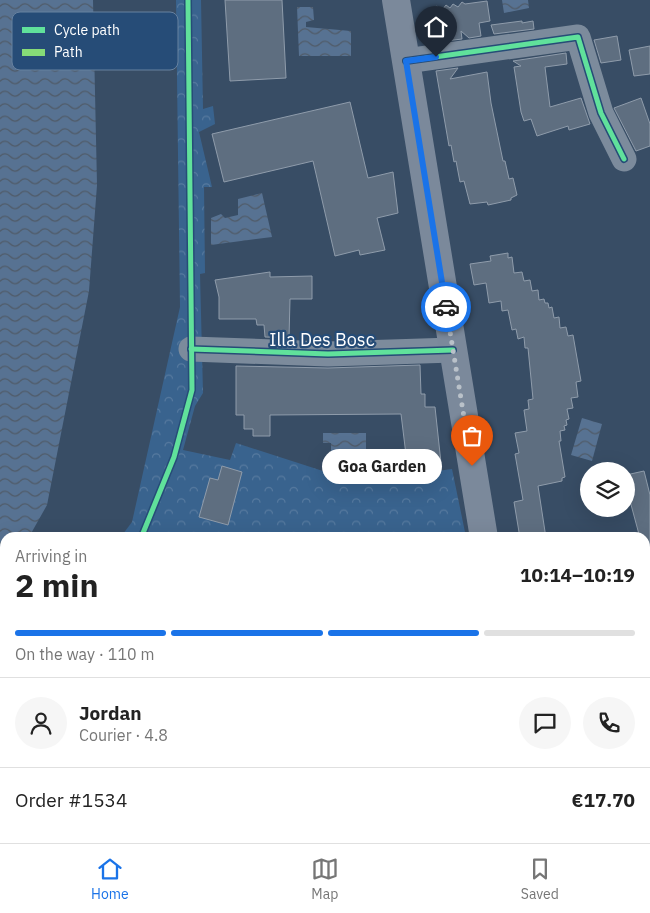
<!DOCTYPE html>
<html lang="en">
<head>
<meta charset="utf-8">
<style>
	:root { --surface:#fff; --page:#f6f6f6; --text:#222; --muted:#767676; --line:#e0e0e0; --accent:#1a73e8 }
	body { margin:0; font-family:"IBM Plex Sans",sans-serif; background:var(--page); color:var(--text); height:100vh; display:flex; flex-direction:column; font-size:19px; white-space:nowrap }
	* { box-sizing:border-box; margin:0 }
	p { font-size:16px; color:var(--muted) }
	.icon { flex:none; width:28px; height:28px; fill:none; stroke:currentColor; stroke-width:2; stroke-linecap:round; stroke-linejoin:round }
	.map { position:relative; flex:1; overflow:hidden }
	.panel { position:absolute; left:0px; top:532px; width:650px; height:311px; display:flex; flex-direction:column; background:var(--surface); border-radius:15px 15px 0 0; box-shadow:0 5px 20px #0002 }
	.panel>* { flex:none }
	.controls { position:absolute; left:580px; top:462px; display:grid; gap:10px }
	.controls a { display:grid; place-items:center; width:55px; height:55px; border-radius:50%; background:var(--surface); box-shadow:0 5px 20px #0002; font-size:25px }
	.pin { position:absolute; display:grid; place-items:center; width:42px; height:42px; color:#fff; margin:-51px -21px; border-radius:50% 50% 50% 0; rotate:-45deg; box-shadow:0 0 5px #0007 }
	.pin .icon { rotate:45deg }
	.courier { position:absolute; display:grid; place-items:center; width:50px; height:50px; margin:-25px; border:4px solid #1a73e8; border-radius:50%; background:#fff; color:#222; box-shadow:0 1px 6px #0007 }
	.bubble { position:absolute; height:35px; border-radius:18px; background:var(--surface); box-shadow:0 5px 20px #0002; font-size:16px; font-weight:700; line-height:35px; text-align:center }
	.headline em { font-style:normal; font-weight:700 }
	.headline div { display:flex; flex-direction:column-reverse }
	.headline { display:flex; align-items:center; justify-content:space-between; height:85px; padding:0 15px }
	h1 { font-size:32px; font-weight:700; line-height:38px }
	.bar { display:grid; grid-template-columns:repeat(4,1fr); gap:8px 5px; align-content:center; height:60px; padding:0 15px }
	.bar i { height:6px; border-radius:4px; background:var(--line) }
	.bar .selected { background:var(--accent) }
	.bar p { grid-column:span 4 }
	.line { display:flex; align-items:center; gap:12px; padding:0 15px; border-top:1px solid var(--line) }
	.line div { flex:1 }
	.round { display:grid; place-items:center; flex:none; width:52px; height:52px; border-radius:26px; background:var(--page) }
	.menu { display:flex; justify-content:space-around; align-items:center; height:70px; border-top:1px solid var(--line); background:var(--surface); font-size:14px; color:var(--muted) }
	.menu a { display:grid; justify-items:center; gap:2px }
	.menu .selected { color:var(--accent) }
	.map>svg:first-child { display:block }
</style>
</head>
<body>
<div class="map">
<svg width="650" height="843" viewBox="0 0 650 843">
	<defs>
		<pattern id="park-crowns" width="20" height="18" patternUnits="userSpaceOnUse" patternTransform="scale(1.25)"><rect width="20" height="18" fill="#39638e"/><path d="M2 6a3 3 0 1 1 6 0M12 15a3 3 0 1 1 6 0" fill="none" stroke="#577a9f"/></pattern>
		<pattern id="water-waves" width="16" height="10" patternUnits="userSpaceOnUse" patternTransform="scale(1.25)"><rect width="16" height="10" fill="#577292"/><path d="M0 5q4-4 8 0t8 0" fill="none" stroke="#505b68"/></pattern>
	</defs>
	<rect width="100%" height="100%" fill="#384d65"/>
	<g fill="#39638e">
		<path d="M650 639V800L645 803V642Z"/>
		<path d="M645 820 650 830V843H602L609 839H645Z"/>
	</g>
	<g fill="url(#park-crowns)">
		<path d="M176 0H201L203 109 213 106 215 124 199 132 212 187H204L205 273 200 274 203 393 195 406 183 450 230 460 236 443 357 482 452 469 466 537 120 538 132 522 180 307Z"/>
		<path d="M5 679V731L0 737V685Z"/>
	</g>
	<g fill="url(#water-waves)">
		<path d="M0 0H93L97 185 89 291 47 505 29 537 5 538V583L0 592Z"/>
		<path d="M502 0H528L529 8 504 13Z"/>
		<path d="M297 7H313L314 20 306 22V27L351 31V56H299Z"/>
		<path d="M262 193 272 237 211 245V218L221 214 225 218 238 215V199Z"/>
		<path d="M582 418 602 424 592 461 571 455Z"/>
		<path d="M323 433H366V455H331V443H323Z"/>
	</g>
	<g fill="#5e6e80" stroke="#8f9cab">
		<path d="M225 0H282L286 78 230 81Z"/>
		<path d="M487 1 490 21 479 23 481 36 469 38 461 31 462 39 429 43 425 19 436 6 442 10 446 5 450 8 453 4 458 7 462 2 465 4Z"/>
		<path d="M522 21V23L533 21 534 29 494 34 491 25Z"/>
		<path d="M617 36 621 60 601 63 594 40Z"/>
		<path d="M650 46V74L634 76 629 50Z"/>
		<path d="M566 53 567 64 545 67 550 107 581 98 590 124 569 130 568 126 537 136 531 119 524 121 521 112 514 67 521 66 513 61Z"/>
		<path d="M458 68 450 79 487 72 491 103 503 161H505L509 179 513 178 517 195 511 198V200L488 205 487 202 470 204 464 181 460 182 456 161 454 162 451 145 449 146 436 71Z"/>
		<path d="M641 98 650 124V146L636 151 614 108Z"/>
		<path d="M350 102 368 178 393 172 398 213 377 218 385 250 360 255 359 250 335 256 313 161 224 182 212 134Z"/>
		<path d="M508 253V258L512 257 514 273 522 272 524 281 530 280 532 291 538 290 539 300 544 299 545 303H548L549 308 552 307 554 318 559 317 560 328 566 327 568 336 573 335 581 381 576 382 578 397 571 398 573 408 567 409 569 419 566 420 567 425 564 426 565 430 560 431 561 441H559L565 477 562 478V481L538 486 546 538H520L514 502 523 500 515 454 519 453 515 433 527 431 524 410 529 409 528 400 533 399 528 348H525L524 337 518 339 516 329 512 330 508 310 502 311 501 301 489 303 486 283 474 285 470 264 491 261 490 256Z"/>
		<path d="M270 272V277L312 276V299H290L289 338 265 337 264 325H257L256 319H219V297L215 280Z"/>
		<path d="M420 365 421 394H425V407H435L441 463H407L401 414 270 415V436H253V429H244V415H236V366L328 368Z"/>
		<path d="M222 466 242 472 228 525 199 517 210 478 218 480Z"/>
		<path d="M644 471 650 495V559L645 560V538H640L626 486V475Z"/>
	</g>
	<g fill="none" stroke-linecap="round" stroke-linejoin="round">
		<g stroke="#7c8b9c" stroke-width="25">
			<path d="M406 61 578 37 601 113 624 159"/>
			<path d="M191 349 328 354 453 350"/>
			<path d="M645 601 650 600"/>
			<path d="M253 843 260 839"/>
		</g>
		<g stroke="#7b899b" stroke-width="28">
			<path d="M396 0 484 538"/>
			<path d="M531 839 532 843"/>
		</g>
		<g stroke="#86db77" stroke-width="4" stroke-dasharray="8 4" stroke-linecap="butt">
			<path d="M0 712 5 706"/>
			<path d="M0 784 5 791"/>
			<path d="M40 839 43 843"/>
		</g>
		<defs>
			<g id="cycleway">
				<path d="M406 61 578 37 601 113 624 159"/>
				<path d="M191 349 328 354 453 350"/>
				<path d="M141 538 174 457 192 390 188 0"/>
			</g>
		</defs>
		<use href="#cycleway" stroke="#264c77" stroke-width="8"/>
		<use href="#cycleway" stroke="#60e19b" stroke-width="5"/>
	</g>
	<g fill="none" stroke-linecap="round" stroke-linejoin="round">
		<path stroke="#b9c1c9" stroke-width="5" stroke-dasharray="0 9" d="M446 307 472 466"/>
		<path stroke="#1a73e8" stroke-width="6" d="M436 57 406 61 446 307"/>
	</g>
	<g text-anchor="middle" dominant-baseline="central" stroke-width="4.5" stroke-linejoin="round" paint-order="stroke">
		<g font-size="18" fill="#fff" stroke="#264c77">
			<text x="322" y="339">Illa Des Bosc</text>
		</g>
	</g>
	<rect x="12" y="12" width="166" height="58" rx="8" fill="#264c77" stroke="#6782a0" stroke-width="1"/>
	<rect x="22" y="27" width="23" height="6" fill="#60e19b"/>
	<rect x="22" y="49" width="23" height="7" fill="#86db77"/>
	<g font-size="14" fill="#fff">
		<text x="54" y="35">Cycle path</text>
		<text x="54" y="57">Path</text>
	</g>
</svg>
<div class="controls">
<a><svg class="icon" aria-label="layers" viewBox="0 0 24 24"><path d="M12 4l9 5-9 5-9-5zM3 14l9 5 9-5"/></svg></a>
</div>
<div class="pin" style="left:472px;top:466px;background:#ea580c"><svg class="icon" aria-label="bag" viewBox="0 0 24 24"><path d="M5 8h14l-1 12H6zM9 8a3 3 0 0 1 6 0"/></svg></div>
<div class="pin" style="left:436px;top:57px;background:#1f2937"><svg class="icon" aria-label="home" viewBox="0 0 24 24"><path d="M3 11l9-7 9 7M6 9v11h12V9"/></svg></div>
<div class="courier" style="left:446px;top:307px"><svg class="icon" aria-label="car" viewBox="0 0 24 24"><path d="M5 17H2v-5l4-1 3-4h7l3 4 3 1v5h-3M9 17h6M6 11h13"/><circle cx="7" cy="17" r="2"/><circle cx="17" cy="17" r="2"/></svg></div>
<div class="bubble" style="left:322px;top:449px;width:120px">Goa Garden</div>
<section class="panel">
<div class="headline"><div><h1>2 min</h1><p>Arriving in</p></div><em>10:14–10:19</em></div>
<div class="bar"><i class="selected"></i><i class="selected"></i><i class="selected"></i><i></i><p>On the way · 110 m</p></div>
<div class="line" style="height:90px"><a class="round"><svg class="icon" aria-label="person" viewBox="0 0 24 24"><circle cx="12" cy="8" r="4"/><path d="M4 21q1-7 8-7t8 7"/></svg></a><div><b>Jordan</b><p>Courier · 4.8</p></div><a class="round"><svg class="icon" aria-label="chat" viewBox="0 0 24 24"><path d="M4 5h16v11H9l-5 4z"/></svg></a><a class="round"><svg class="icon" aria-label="phone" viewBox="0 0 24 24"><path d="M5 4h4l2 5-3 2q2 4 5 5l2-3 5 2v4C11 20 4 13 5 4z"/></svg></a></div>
<div class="line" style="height:65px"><div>Order #1534</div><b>€17.70</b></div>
</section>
</div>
<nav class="menu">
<a class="selected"><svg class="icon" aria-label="home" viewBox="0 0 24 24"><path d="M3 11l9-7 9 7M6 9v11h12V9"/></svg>Home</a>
<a><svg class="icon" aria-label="map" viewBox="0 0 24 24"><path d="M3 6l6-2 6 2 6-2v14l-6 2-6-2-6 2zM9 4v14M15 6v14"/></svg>Map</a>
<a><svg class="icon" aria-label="saved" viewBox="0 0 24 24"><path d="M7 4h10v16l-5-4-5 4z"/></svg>Saved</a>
</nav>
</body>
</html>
